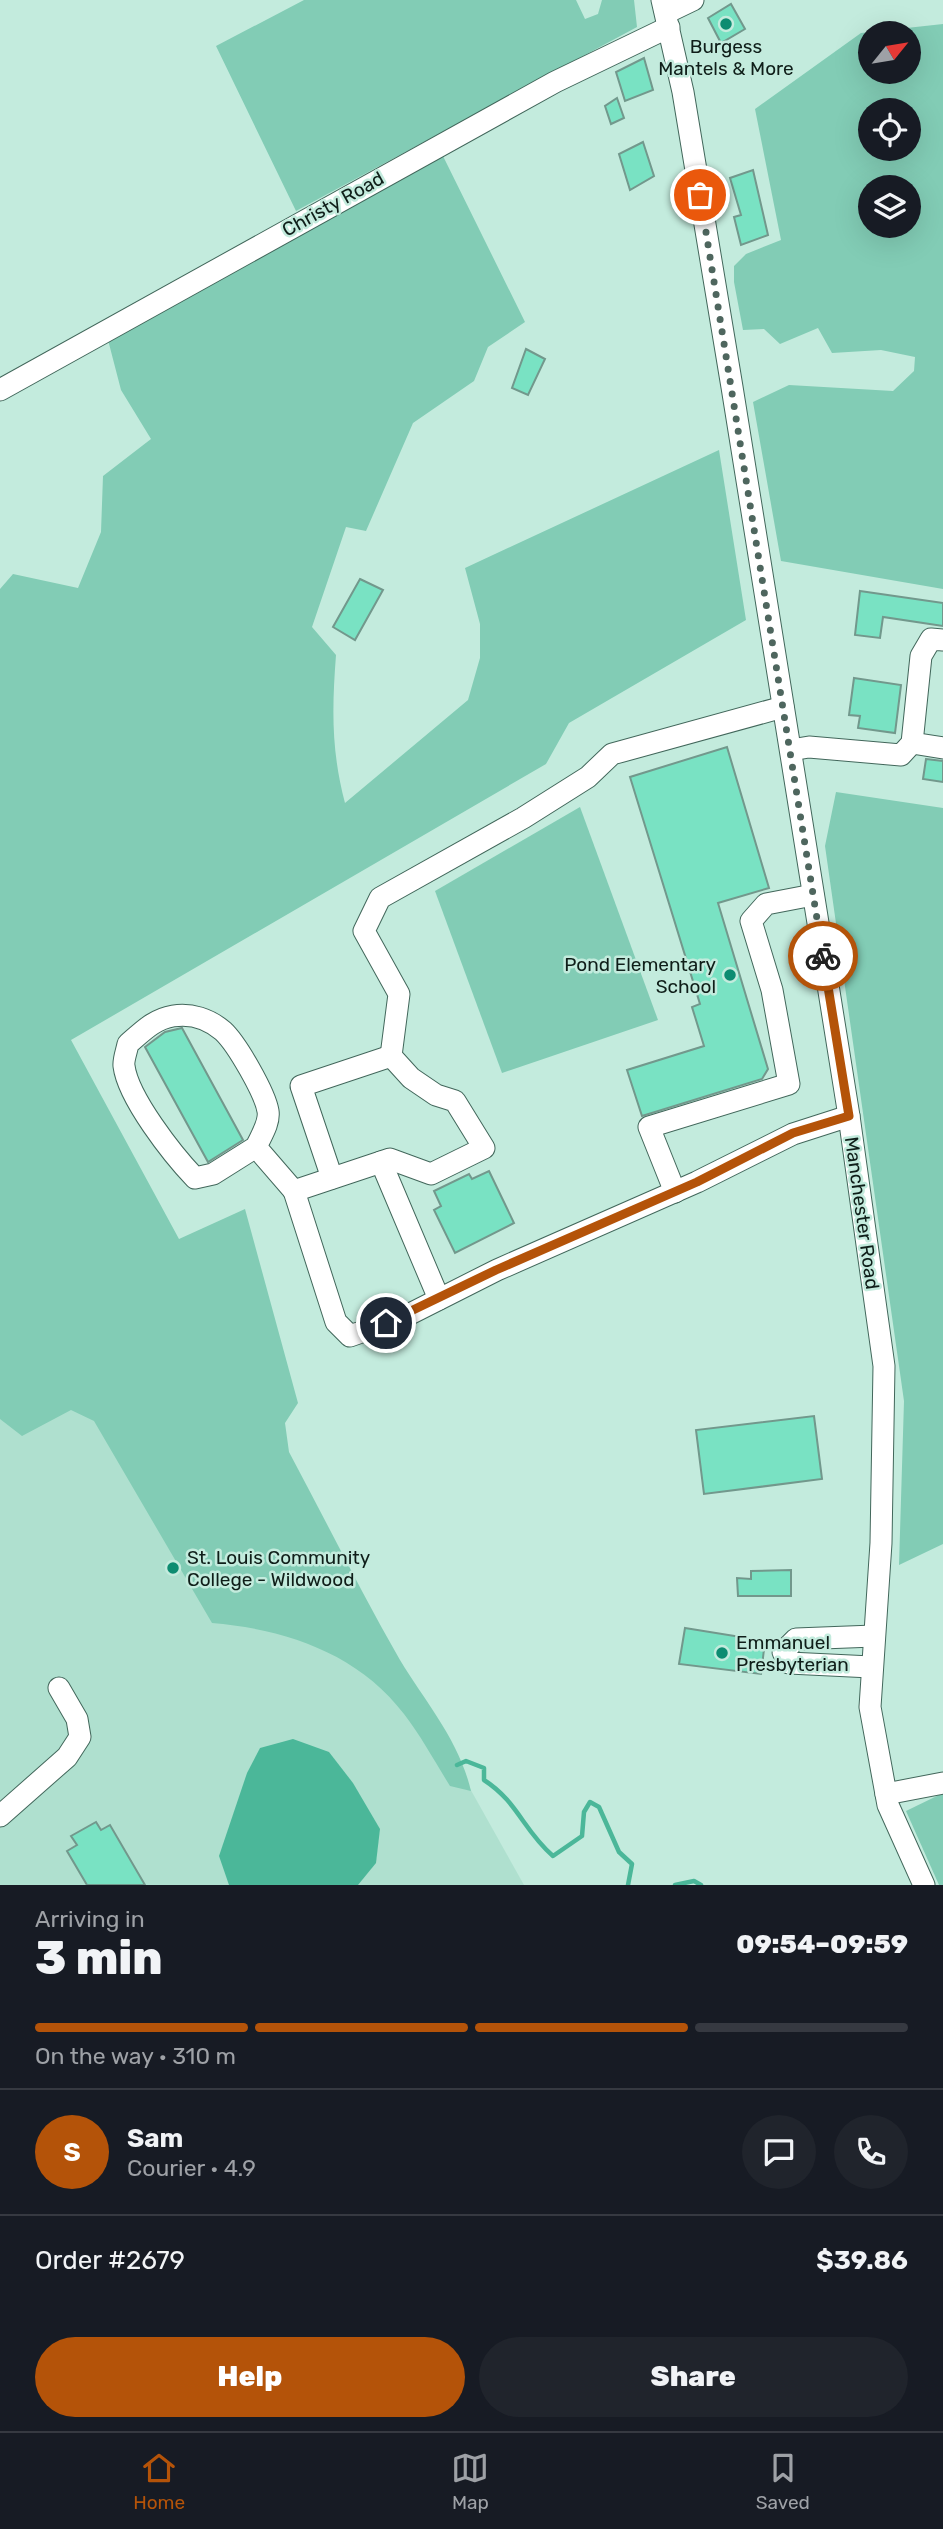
<!DOCTYPE html>
<html lang="en">
<head>
<meta charset="utf-8">
<style>
	:root { --surface:#171b24; --page:#20242c; --text:#f1f3f6; --muted:#9ea1a6; --line:#363941; --accent:#b45309 }
	body { margin:0; font-family:Rubik,sans-serif; background:var(--page); color:var(--text); height:100vh; display:flex; flex-direction:column; font-size:26px; white-space:nowrap }
	* { box-sizing:border-box; margin:0 }
	p { font-size:23px; color:var(--muted) }
	.icon { flex:none; width:38px; height:38px; fill:none; stroke:currentColor; stroke-width:2; stroke-linecap:round; stroke-linejoin:round }
	.map { position:relative; height:1885px; overflow:hidden }
	.details { display:flex; flex-direction:column; background:var(--surface); flex:1 }
	.details>* { flex:none }
	.needle { width:46px; rotate:60deg }
	.controls { position:absolute; left:858px; top:21px; display:grid; gap:14px }
	.controls a { display:grid; place-items:center; width:63px; height:63px; border-radius:50%; background:var(--surface); box-shadow:0 7px 28px #0002; font-size:35px }
	.pin { position:absolute; display:grid; place-items:center; width:60px; height:60px; color:#fff; margin:-30px; border:4px solid #fff; border-radius:50%; box-shadow:0 2px 7px #0007 }
	.courier { position:absolute; display:grid; place-items:center; width:70px; height:70px; margin:-35px; border:5px solid #b45309; border-radius:50%; background:#fff; color:#222; box-shadow:0 2px 9px #0007 }
	.head em { font-style:normal; font-weight:800 }
	.head div { display:flex; flex-direction:column-reverse }
	.head { display:flex; align-items:center; justify-content:space-between; height:119px; padding:0 35px }
	h1 { font-size:46px; font-weight:800; line-height:52px }
	.bar { display:grid; grid-template-columns:repeat(4,1fr); gap:10px 7px; align-content:center; height:84px; padding:0 35px }
	.bar i { height:9px; border-radius:5px; background:var(--line) }
	.bar .on { background:var(--accent) }
	.bar p { grid-column:span 4 }
	.line { display:flex; align-items:center; gap:18px; padding:0 35px; border-top:2px solid var(--line) }
	.line div { flex:1 }
	.round { display:grid; place-items:center; flex:none; width:74px; height:74px; border-radius:37px; background:var(--page) }
	.cta { display:flex; gap:14px; margin-top:auto; padding:14px 35px }
	.cta a { flex:1; height:80px; border-radius:42px; background:var(--accent); color:#fff; font-size:28px; font-weight:800; line-height:80px; text-align:center }
	.cta a+a { background:var(--page); color:var(--text) }
	.dock { display:flex; justify-content:space-around; align-items:center; height:98px; border-top:2px solid var(--line); background:var(--surface); font-size:19px; color:var(--muted) }
	.dock a { display:grid; justify-items:center; gap:4px }
	.dock .on { color:var(--accent) }
	.map>svg:first-child { display:block }
</style>
</head>
<body>
<div class="map">
<svg width="943" height="1885" viewBox="0 0 943 1885">
	<rect width="100%" height="100%" fill="#c3ebdd"/>
	<path fill="#afe0cf" d="M180 1271 524 1885H0V1372Z"/>
	<g fill="#82ccb5" fill-rule="evenodd">
		<path d="M304 0H576L585 19 598 14 602 0H634L637 27 296 211 216 46Z"/>
		<path d="M943 24V589L781 561 753 402 789 385 893 391 914 371 915 357 881 350 832 353 818 328 780 344 764 329 743 330 734 282V266L746 254 781 240 755 109 861 33ZM870 33H908V72H870ZM870 110H908V149H870ZM870 187H908V226H870Z"/>
		<path d="M441 152 525 322 488 347 474 381 413 423 366 531 346 527 312 627 336 655C332 708 331 750 345 803L468 700 480 658V624L465 568 719 450 746 620 569 723 546 764 71 1040 179 1239 245 1209 298 1403 285 1423 289 1452C326 1521 361 1592 400 1660 426 1703 459 1740 471 1791L450 1786C435 1762 421 1736 404 1714 358 1653 284 1629 212 1623L94 1421 71 1410 22 1436 0 1419V589L13 574 78 588 101 532 103 476 151 439 121 390 107 336Z"/>
		<path d="M836 792 943 808V1544L899 1565 904 1401 825 846Z"/>
		<path d="M580 807 658 1020 502 1073 435 891Z"/>
		<path d="M943 1793V1885H939L906 1811Z"/>
	</g>
	<path fill="#4bb799" d="M293 1739 329 1752 353 1783 380 1829 376 1863 358 1885H229L219 1856 247 1773 260 1748Z"/>
	<g fill="none" stroke-linecap="round" stroke-linejoin="round">
		<g stroke="#4bb799" stroke-width="4.5">
			<path d="M457 1765 466 1761 484 1768V1780C518 1802 523 1830 553 1856L582 1836 584 1812 590 1802 599 1807 619 1852 632 1864 628 1885"/>
			<path d="M675 1885 694 1881 701 1885"/>
		</g>
	</g>
	<g fill="#79e2c3" stroke="#72988c" stroke-width="2">
		<path d="M731 4 745 29 721 43 708 18Z"/>
		<path d="M644 58 653 90 625 101 616 72Z"/>
		<path d="M617 98 624 118 611 124 605 106Z"/>
		<path d="M643 142 654 176 630 190 619 154Z"/>
		<path d="M753 170 768 235 741 245 734 217 741 215 730 178Z"/>
		<path d="M526 349 545 359 528 395 512 388Z"/>
		<path d="M360 579 383 590 355 640 333 627Z"/>
		<path d="M860 591 943 603V626L883 617 880 638 855 635Z"/>
		<path d="M854 678 901 685 895 733 858 728 860 716 849 715Z"/>
		<path d="M727 747 769 888 718 903 768 1069 762 1079 642 1116 627 1070 704 1046 692 1007 700 1004 630 777Z"/>
		<path d="M926 759 943 761V782L923 779Z"/>
		<path d="M182 1028 243 1140 208 1162 145 1047 165 1032Z"/>
		<path d="M489 1171 514 1223 455 1253 434 1210 441 1206 434 1191 469 1174 472 1179Z"/>
		<path d="M814 1416 822 1479 704 1494 696 1430Z"/>
		<path d="M791 1570V1596H738L737 1578 751 1579V1571Z"/>
		<path d="M685 1628 765 1641 761 1674 679 1664Z"/>
		<path d="M96 1822 101 1830 110 1825 145 1885H87L67 1851 77 1845 71 1836Z"/>
	</g>
	<g fill="none" stroke-linecap="round" stroke-linejoin="round">
		<defs>
			<g id="minor">
				<path d="M662 0 683 92 732 387 849 1116 884 1366 881 1543 870 1707 888 1805 924 1885"/>
				<path d="M666 13 693 0"/>
				<path d="M0 390 555 82 669 27"/>
				<path d="M783 707 612 754 588 777 523 818 380 898 364 931 399 994 391 1056 411 1078 436 1095 455 1101 484 1148 431 1174 390 1159 294 1191 336 1322 350 1336 404 1317 497 1270 697 1182 793 1134 849 1116"/>
				<path d="M912 743 943 748"/>
				<path d="M791 750 809 747 901 755 912 743 921 656 931 639 943 640"/>
				<path d="M256 1147 213 1174 195 1178C173 1155 128 1098 124 1066 123 1060 127 1050 128 1044 142 1032 154 1019 173 1016 191 1013 209 1019 223 1031 237 1044 265 1093 268 1111 270 1123 261 1136 256 1147L294 1191"/>
				<path d="M381 1162 439 1299"/>
				<path d="M332 1178 301 1086 391 1056"/>
				<path d="M675 1192 649 1127 789 1084 772 990 751 921 766 904 813 895"/>
				<path d="M871 1667 789 1663 783 1652 796 1639 874 1636"/>
				<path d="M886 1794 943 1783"/>
				<path d="M0 1816 67 1757 80 1737 77 1719 59 1688"/>
			</g>
		</defs>
		<use href="#minor" stroke="#42675b" stroke-width="23"/>
		<use href="#minor" stroke="#fff" stroke-width="21"/>
	</g>
	<g fill="none" stroke-linecap="round" stroke-linejoin="round">
		<path stroke="#4e665e" stroke-width="7" stroke-dasharray="0 12.6" d="M700 195 823 956"/>
		<path stroke="#b45309" stroke-width="9" d="M386 1323 496 1270 697 1182 793 1133 849 1116 823 956"/>
	</g>
	<g fill="#0d8c71" stroke="#c3ebdd" stroke-width="2.5">
		<circle cx="726" cy="24" r="7"/>
		<circle cx="730" cy="975" r="7"/>
		<circle cx="173" cy="1568" r="7"/>
		<circle cx="722" cy="1653" r="7"/>
	</g>
	<g text-anchor="middle" dominant-baseline="central" stroke-width="5" stroke-linejoin="round" paint-order="stroke">
		<g font-size="19" fill="#0f1e19" stroke="#c3ebdd" text-anchor="start">
			<text x="726" y="46" text-anchor="middle">Burgess<tspan x="726" dy="22">Mantels &amp; More</tspan></text>
			<text x="716" y="964" text-anchor="end">Pond Elementary<tspan x="716" dy="22">School</tspan></text>
			<text x="187" y="1557">St. Louis Community<tspan x="187" dy="22">College - Wildwood</tspan></text>
			<text x="736" y="1642">Emmanuel<tspan x="736" dy="22">Presbyterian</tspan></text>
		</g>
		<g font-size="19" fill="#0f1e19" stroke="#c3ebdd">
			<text transform="translate(333 204) rotate(-29)">Christy Road</text>
			<text transform="translate(862 1213) rotate(82)">Manchester Road</text>
		</g>
	</g>
</svg>
<div class="controls">
<a><svg class="needle" viewBox="-14 -14 28 28"><path d="M0-13l5 13h-10z" fill="#e53935"/><path d="M0 13l5-13h-10z" fill="#9ea1a6"/></svg></a>
<a><svg class="icon" aria-label="locate" viewBox="0 0 24 24"><circle cx="12" cy="12" r="6"/><path d="M12 2v4M12 18v4M2 12h4M18 12h4"/></svg></a>
<a><svg class="icon" aria-label="layers" viewBox="0 0 24 24"><path d="M12 4l9 5-9 5-9-5zM3 14l9 5 9-5"/></svg></a>
</div>
<div class="pin" style="left:700px;top:195px;background:#ea580c"><svg class="icon" aria-label="bag" viewBox="0 0 24 24"><path d="M5 8h14l-1 12H6zM9 8a3 3 0 0 1 6 0"/></svg></div>
<div class="pin" style="left:386px;top:1323px;background:#1f2937"><svg class="icon" aria-label="home" viewBox="0 0 24 24"><path d="M3 11l9-7 9 7M6 9v11h12V9"/></svg></div>
<div class="courier" style="left:823px;top:956px"><svg class="icon" aria-label="bike" viewBox="0 0 24 24"><circle cx="6" cy="16" r="4"/><circle cx="18" cy="16" r="4"/><path d="M6 16l4-8h5l3 8M10 8l3 8H6M13 5h3"/></svg></div>
</div>
<section class="details">
<div class="head"><div><h1>3 min</h1><p>Arriving in</p></div><em>09:54–09:59</em></div>
<div class="bar"><i class="on"></i><i class="on"></i><i class="on"></i><i></i><p>On the way · 310 m</p></div>
<div class="line" style="height:126px"><b class="round" style="background:var(--accent);color:#fff">S</b><div><b>Sam</b><p>Courier · 4.9</p></div><a class="round"><svg class="icon" aria-label="chat" viewBox="0 0 24 24"><path d="M4 5h16v11H9l-5 4z"/></svg></a><a class="round"><svg class="icon" aria-label="phone" viewBox="0 0 24 24"><path d="M5 4h4l2 5-3 2q2 4 5 5l2-3 5 2v4C11 20 4 13 5 4z"/></svg></a></div>
<div class="line" style="height:91px"><div>Order #2679</div><b>$39.86</b></div>
<div class="cta"><a>Help</a><a>Share</a></div>
</section>
<nav class="dock">
<a class="on"><svg class="icon" aria-label="home" viewBox="0 0 24 24"><path d="M3 11l9-7 9 7M6 9v11h12V9"/></svg>Home</a>
<a><svg class="icon" aria-label="map" viewBox="0 0 24 24"><path d="M3 6l6-2 6 2 6-2v14l-6 2-6-2-6 2zM9 4v14M15 6v14"/></svg>Map</a>
<a><svg class="icon" aria-label="saved" viewBox="0 0 24 24"><path d="M7 4h10v16l-5-4-5 4z"/></svg>Saved</a>
</nav>
</body>
</html>
